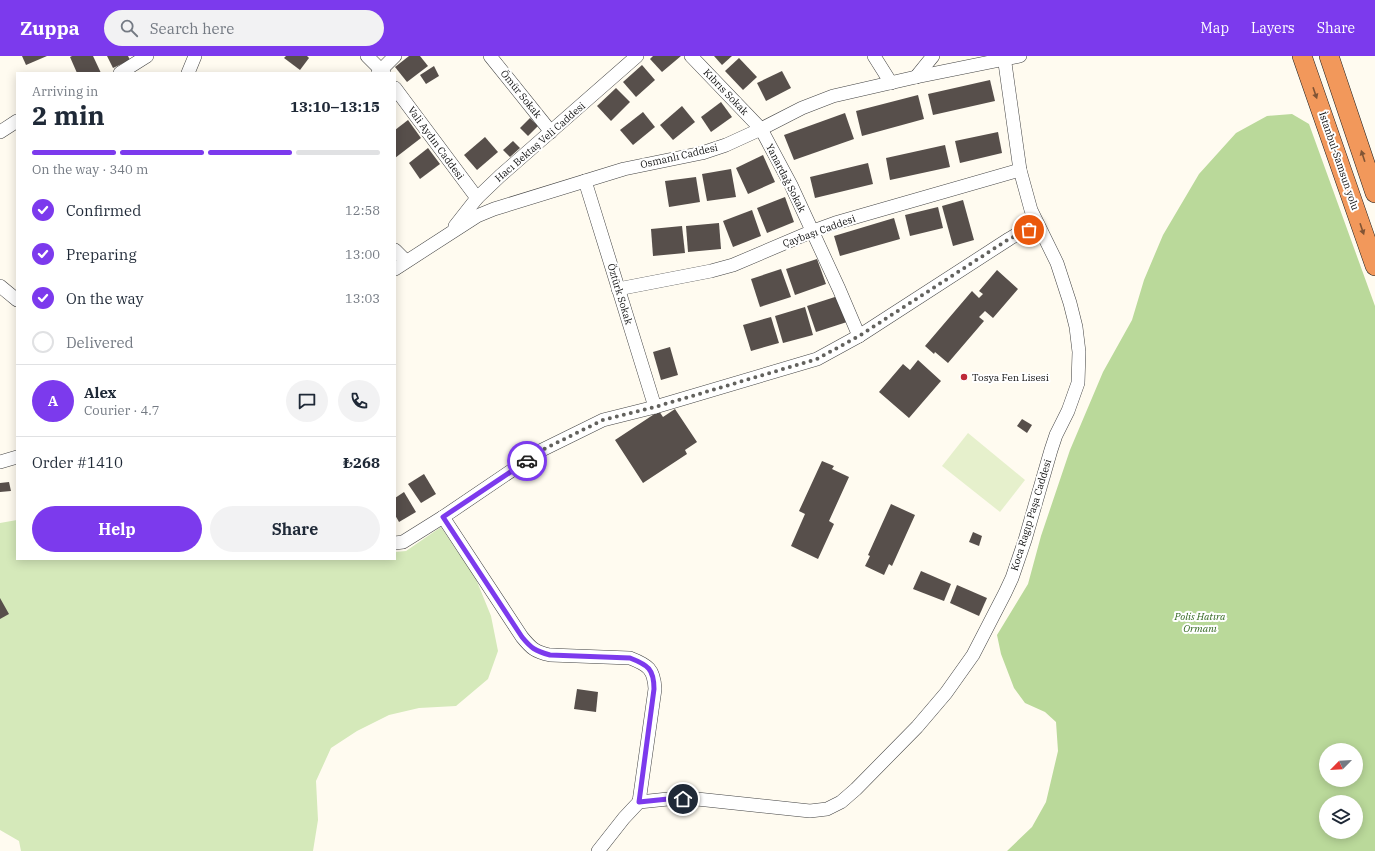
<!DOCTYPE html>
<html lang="en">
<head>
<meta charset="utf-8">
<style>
	:root { --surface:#fff; --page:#f2f2f3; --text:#1f2937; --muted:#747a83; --line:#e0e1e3; --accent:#7c3aed }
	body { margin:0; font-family:"IBM Plex Serif",serif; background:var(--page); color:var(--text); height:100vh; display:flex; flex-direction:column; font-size:15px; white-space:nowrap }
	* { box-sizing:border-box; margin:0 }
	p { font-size:13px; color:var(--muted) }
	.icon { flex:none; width:22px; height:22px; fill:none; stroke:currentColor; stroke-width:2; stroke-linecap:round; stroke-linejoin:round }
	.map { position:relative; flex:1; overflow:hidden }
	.panel { position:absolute; left:16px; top:16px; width:380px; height:488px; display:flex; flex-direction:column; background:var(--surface); border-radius:0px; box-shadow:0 2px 10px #0003 }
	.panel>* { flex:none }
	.needle { width:26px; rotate:246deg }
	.buttons { position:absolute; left:1319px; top:687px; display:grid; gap:8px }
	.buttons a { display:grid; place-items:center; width:44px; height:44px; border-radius:50%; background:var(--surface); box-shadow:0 2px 10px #0003; font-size:20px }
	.pin { position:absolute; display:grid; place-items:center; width:34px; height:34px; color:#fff; margin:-17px; border:2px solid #fff; border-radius:50%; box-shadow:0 1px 4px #0007 }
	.courier { position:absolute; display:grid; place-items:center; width:40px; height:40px; margin:-20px; border:3px solid #7c3aed; border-radius:50%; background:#fff; color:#222; box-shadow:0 1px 5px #0007 }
	.overview em { font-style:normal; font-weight:700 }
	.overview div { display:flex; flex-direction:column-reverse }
	.overview { display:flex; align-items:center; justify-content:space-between; height:68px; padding:0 16px }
	h1 { font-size:26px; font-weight:700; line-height:30px }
	.bar { display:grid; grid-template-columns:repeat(4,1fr); gap:6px 4px; align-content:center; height:48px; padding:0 16px }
	.bar i { height:5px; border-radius:3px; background:var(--line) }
	.bar .on { background:var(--accent) }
	.bar p { grid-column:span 4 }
	.line { display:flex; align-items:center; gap:10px; padding:0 16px; border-top:1px solid var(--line) }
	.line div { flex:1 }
	.round { display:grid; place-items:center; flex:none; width:42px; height:42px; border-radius:21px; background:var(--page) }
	ol { padding:0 16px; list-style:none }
	li { display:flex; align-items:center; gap:12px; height:44px }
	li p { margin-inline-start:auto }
	li .icon { padding:4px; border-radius:50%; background:var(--accent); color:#fff; stroke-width:4 }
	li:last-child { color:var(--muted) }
	li i { width:22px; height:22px; border:2px solid var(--line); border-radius:50% }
	.primary-button { display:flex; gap:8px; margin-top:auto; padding:8px 16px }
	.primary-button a { flex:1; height:46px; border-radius:24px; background:var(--accent); color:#fff; font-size:16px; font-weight:700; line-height:46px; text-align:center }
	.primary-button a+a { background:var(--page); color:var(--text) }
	header { display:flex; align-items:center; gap:24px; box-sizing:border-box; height:56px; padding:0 20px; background:var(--accent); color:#fff }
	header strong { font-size:19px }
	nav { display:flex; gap:22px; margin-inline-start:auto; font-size:14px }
	.search { width:280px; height:36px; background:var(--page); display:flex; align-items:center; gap:10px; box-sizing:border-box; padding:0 14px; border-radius:22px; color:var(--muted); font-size:15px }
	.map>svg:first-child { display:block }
</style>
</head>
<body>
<header>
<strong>Zuppa</strong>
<div class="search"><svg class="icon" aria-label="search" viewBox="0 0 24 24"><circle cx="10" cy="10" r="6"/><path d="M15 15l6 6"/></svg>Search here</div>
<nav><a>Map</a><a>Layers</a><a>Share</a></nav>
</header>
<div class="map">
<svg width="1375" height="795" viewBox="0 0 1375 795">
	<rect width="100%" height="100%" fill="#fffbf0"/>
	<path fill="#d5e9ba" d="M17 464V503H395V496L406 495 441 471 476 523 491 560 498 595 488 623 456 650 419 652 389 659 357 675 331 692 316 725 318 764 313 795H21L19 785 0 774V467Z"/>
	<path fill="#bad99a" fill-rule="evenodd" d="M1292 58 1309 68 1375 250V795H1007L1032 771 1046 746 1058 695 1056 666 1045 656 1025 647 1014 632 1001 598 997 579 1028 528 1041 480 1070 394 1103 316 1132 264 1144 224 1163 179 1199 118 1236 77 1267 60ZM1326 694H1356V724H1326ZM1326 746H1356V776H1326Z"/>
	<path fill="#e6f0cc" d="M968 377 1025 424 1000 456 942 410Z"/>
	<g fill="#574f4b">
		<path d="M22 0H47L26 9Z"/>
		<path d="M72 0H93L101 17H77L70 1Z"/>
		<path d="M107 0H128L130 4 113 12Z"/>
		<path d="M286 0H307L309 2 300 14 284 2Z"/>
		<path d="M409 0H420L428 10 407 26 395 11Z"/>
		<path d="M653 0H681L662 16 650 3Z"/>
		<path d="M714 0H732L722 9Z"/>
		<path d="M739 2 757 21 743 34 725 15Z"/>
		<path d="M642 9 655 24 636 41 623 26Z"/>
		<path d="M434 10 439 20 426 28 420 19Z"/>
		<path d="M782 15 791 32 766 45 757 27Z"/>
		<path d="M990 24 995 45 933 59 928 38Z"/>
		<path d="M616 32 630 46 611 65 597 50Z"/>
		<path d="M918 39 924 63 862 80 856 55Z"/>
		<path d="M721 46 732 61 711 76 701 61Z"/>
		<path d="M682 50 695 66 673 84 660 69Z"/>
		<path d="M643 56 655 71 633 89 620 74Z"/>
		<path d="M845 57 854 83 794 104 784 79Z"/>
		<path d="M530 62 538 70 528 80 520 72Z"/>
		<path d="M408 64 421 82 395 102V74Z"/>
		<path d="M998 76 1002 97 960 107 955 85Z"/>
		<path d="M485 81 498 96 477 114 464 99Z"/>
		<path d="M513 85 520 92 510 101 503 94Z"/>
		<path d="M945 89 950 111 890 124 886 102Z"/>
		<path d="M428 92 440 108 420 123 409 107Z"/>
		<path d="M763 99 775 126 748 138 736 112Z"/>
		<path d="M868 107 873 128 815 142 810 121Z"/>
		<path d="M731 113 736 141 707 145 702 118Z"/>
		<path d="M696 121 700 146 669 151 665 125Z"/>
		<path d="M785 141 794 166 767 177 757 152Z"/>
		<path d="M963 144 974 184 953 190 942 150Z"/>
		<path d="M938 151 943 172 910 180 905 159Z"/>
		<path d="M752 154 761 180 733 191 723 165Z"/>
		<path d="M894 162 900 183 840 200 834 180Z"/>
		<path d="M719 167 721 193 688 196 686 170Z"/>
		<path d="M682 170 685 197 653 200 651 173Z"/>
		<path d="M817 203 826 228 795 239 786 213Z"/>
		<path d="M781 213 791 241 760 251 751 223Z"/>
		<path d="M997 214 1018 233 993 262 985 255 979 261 984 265 948 307 935 296 934 298 925 290 972 235 979 242 983 238 979 235Z"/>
		<path d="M838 240 847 266 816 276 807 250Z"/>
		<path d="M805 251 813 279 783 287 775 260Z"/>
		<path d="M771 261 779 287 751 295 743 269Z"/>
		<path d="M670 291 678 319 661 324 653 296Z"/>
		<path d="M918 304 941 325 909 362 879 336 903 308 910 314Z"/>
		<path d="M675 353 697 386 685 394 687 398 643 427 615 384 659 355 663 361Z"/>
		<path d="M1022 363 1032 369 1027 377 1017 370Z"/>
		<path d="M822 405 834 410 832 413 849 421 829 465 834 468 818 503 791 490 805 458 799 455Z"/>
		<path d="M424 418 436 438 421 447 408 428Z"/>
		<path d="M9 426 11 435 0 436V427Z"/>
		<path d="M404 436 416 456 399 466 395 459V442Z"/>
		<path d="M891 448 915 459 892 510 889 508 884 519 865 510 870 500 868 499Z"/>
		<path d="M973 476 982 480 979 490 969 486Z"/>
		<path d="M921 515 951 528 944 545 913 533Z"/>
		<path d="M957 529 987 542 979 560 950 547Z"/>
		<path d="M0 542 9 558 0 563Z"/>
		<path d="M577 633 598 636 596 656 574 653Z"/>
	</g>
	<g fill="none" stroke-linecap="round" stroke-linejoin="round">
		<defs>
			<g id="minor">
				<path d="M367 0 384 17"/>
				<path d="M490 0 551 76"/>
				<path d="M691 0 761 73 791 129 839 233 859 280"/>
				<path d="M874 0 891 27"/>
				<path d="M120 17 147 0"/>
				<path d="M188 17 195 0"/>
				<path d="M378 17 395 0"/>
				<path d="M916 21 933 0"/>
				<path d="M395 32 477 142"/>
				<path d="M0 76 17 65"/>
				<path d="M585 125 655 351"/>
				<path d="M455 170 477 142 500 120 637 0"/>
				<path d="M395 194 406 205"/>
				<path d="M395 213 477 160 494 153 624 113 702 97 726 89 761 73 802 52 833 40 916 21 1020 0"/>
				<path d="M0 230 17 244"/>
				<path d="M618 233 711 215 733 209 813 175 835 167 1020 114"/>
				<path d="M0 406 17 401"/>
				<path d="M443 461 522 581C531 592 535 596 550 599L630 602C648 609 654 613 655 633L639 746"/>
				<path d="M395 487 403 486 443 461 542 394 603 364 655 351 817 303 859 280 1009 183 1019 177 1038 170"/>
				<path d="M598 795 624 762 639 746 668 743H697L810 755 827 753 841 746 856 733 917 671 946 637 973 599 1005 537 1012 522 1025 484 1051 394 1056 379 1068 355 1078 327 1079 296 1076 271 1070 247 1057 207 1031 154 1020 114 1004 0"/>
			</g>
			<g id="highway">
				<path d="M1302 0 1375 210"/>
				<path d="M1329 0 1375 137"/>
			</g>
		</defs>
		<use href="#minor" stroke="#424242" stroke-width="14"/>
		<use href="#highway" stroke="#202020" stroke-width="20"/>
		<use href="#minor" stroke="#fff" stroke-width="13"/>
		<use href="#highway" stroke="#f2985b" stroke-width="19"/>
	</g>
	<defs><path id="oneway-solid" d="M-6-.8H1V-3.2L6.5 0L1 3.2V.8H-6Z"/></defs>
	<g fill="#805435">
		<use href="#oneway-solid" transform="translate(1315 37) rotate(71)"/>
		<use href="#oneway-solid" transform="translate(1363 100) rotate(-108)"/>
		<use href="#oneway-solid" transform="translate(1362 173) rotate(71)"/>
	</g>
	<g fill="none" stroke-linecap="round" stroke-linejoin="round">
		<path stroke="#63625e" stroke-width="4" stroke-dasharray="0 7.2" d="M527 405 542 394 603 364 655 351 817 303 859 280 1009 183 1029 174"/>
		<path stroke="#7c3aed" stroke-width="5" d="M527 405 443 461 522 581C531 592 535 595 550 599L630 602C648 609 654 613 654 633L639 746 668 743H683"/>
	</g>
	<circle fill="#bd2837" stroke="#fff" stroke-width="1.5" cx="964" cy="321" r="4"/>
	<g text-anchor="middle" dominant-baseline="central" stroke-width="4" stroke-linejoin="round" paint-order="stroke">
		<g font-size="10" fill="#0f0f0f" stroke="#fff">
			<text transform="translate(726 36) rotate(46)">Kıbrıs Sokak</text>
			<text transform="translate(521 38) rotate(51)">Ömür Sokak</text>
			<text transform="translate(540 86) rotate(-41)">Hacı Bektaş Veli Caddesi</text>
			<text transform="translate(436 87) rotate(54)">Vali Aydın Caddesi</text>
			<text transform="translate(679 100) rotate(-13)">Osmanlı Caddesi</text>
			<text transform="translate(1339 105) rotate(71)">İstanbul-Samsun yolu</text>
			<text transform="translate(786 122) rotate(63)">Yanardağ Sokak</text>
			<text transform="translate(819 175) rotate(-20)">Çaybaşı Caddesi</text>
			<text transform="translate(620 238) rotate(73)">Öztürk Sokak</text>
			<text transform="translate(1031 459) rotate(-73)">Koca Ragıp Paşa Caddesi</text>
		</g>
		<g font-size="10" fill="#0f0f0f" stroke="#fff" text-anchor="start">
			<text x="972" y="321">Tosya Fen Lisesi</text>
		</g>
		<g font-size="10" font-style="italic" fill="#32661f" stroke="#fff">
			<text x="1200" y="560">Polis Hatıra<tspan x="1200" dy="12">Ormanı</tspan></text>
		</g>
	</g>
</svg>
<div class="buttons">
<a><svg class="needle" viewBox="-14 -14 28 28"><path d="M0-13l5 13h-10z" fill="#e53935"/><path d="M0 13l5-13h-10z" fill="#747a83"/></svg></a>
<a><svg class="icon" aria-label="layers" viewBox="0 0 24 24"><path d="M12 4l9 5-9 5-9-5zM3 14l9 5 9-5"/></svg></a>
</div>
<div class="pin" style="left:1029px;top:174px;background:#ea580c"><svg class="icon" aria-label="bag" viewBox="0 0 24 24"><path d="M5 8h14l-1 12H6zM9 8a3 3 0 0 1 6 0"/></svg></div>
<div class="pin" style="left:683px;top:743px;background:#1f2937"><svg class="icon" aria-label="home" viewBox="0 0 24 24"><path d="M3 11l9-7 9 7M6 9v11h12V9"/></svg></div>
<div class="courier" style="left:527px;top:405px"><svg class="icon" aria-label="car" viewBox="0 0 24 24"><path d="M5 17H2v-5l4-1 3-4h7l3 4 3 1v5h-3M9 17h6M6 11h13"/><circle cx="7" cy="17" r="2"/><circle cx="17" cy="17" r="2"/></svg></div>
<section class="panel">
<div class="overview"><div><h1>2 min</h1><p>Arriving in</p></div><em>13:10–13:15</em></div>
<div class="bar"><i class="on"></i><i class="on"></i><i class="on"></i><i></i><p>On the way · 340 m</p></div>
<ol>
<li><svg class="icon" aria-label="check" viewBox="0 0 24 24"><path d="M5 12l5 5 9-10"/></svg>Confirmed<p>12:58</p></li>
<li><svg class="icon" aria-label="check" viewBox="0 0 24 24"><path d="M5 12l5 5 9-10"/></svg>Preparing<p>13:00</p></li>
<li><svg class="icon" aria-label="check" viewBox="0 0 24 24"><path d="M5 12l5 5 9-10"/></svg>On the way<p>13:03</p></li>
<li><i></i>Delivered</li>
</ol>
<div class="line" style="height:72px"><b class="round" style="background:var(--accent);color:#fff">A</b><div><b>Alex</b><p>Courier · 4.7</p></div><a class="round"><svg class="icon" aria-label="chat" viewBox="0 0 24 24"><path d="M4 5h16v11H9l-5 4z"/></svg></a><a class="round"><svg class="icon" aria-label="phone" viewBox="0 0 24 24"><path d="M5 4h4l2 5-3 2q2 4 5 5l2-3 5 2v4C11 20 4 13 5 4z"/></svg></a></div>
<div class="line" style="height:52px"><div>Order #1410</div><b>₺268</b></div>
<div class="primary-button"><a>Help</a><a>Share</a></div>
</section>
</div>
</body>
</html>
